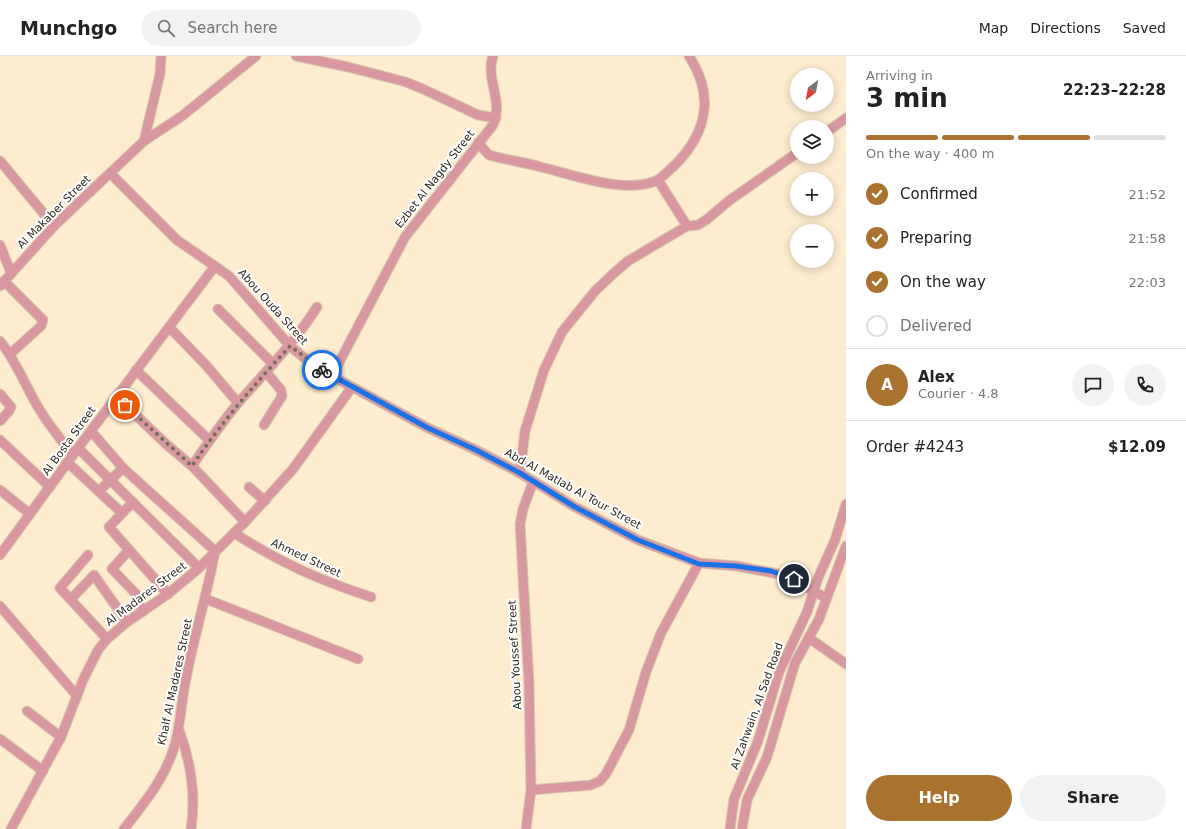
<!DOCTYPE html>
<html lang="en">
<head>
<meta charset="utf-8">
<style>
	:root { --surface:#fff; --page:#f2f2f2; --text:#222; --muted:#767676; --line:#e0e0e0; --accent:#aa722f }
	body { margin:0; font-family:"DejaVu Sans",sans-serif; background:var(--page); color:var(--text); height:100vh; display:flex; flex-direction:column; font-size:15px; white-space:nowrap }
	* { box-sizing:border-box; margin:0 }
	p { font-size:13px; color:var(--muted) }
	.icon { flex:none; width:22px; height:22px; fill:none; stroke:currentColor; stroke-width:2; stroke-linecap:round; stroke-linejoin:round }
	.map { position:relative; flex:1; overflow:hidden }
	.side { display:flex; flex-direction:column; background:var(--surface); width:340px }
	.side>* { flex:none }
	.needle { width:26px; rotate:211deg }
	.tools { position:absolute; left:790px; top:12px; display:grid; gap:8px }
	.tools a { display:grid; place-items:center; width:44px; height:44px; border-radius:50%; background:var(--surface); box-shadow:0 2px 10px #0003; font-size:20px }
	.pin { position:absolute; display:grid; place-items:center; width:34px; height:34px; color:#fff; margin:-17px; border:2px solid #fff; border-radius:50%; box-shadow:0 1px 4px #0007 }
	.courier { position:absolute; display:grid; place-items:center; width:40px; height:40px; margin:-20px; border:3px solid #1a73e8; border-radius:50%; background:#fff; color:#222; box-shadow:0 1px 5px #0007 }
	.summary em { font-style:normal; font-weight:700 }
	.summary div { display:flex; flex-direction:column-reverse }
	.summary { display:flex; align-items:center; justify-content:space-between; height:68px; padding:0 20px }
	h1 { font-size:26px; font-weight:700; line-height:30px }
	.bar { display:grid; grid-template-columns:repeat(4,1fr); gap:6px 4px; align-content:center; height:48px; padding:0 20px }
	.bar i { height:5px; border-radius:3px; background:var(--line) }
	.bar .current { background:var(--accent) }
	.bar p { grid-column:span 4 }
	.line { display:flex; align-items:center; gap:10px; padding:0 20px; border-top:1px solid var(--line) }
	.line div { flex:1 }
	.round { display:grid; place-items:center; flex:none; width:42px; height:42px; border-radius:21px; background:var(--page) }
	ol { padding:0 20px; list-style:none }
	li { display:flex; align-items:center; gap:12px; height:44px }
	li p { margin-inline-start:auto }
	li .icon { padding:4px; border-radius:50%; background:var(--accent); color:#fff; stroke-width:4 }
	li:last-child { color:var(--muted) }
	li i { width:22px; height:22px; border:2px solid var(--line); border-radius:50% }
	.action { display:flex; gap:8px; margin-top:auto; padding:8px 20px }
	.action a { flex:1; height:46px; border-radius:24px; background:var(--accent); color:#fff; font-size:16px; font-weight:700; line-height:46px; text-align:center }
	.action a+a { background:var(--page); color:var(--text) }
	header { display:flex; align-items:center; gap:24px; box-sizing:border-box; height:56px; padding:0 20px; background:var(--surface); border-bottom:1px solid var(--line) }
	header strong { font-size:19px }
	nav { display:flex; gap:22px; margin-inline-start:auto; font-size:14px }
	.search { width:280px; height:36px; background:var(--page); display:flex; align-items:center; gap:10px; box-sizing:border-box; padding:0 14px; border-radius:22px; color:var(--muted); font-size:15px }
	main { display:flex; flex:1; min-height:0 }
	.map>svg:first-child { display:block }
</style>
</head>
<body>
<header>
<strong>Munchgo</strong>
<div class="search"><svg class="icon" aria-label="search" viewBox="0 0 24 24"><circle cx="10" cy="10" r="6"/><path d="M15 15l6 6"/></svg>Search here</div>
<nav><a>Map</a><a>Directions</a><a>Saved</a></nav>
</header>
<main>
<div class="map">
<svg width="846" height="773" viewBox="0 0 846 773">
	<rect width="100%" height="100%" fill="#fdecce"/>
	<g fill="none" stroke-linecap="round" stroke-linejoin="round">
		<defs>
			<g id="minor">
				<path d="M296 0 348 11 406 26 423 33 478 59 496 62"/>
				<path d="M827 76 846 62"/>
				<path d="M144 85 160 18 161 0"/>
				<path d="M478 87 489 99C506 104 524 106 541 111 574 119 626 139 658 124"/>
				<path d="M0 105 54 170"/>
				<path d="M111 118 177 184 229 220 290 290 308 305 332 320 428 372 474 393 520 417 575 451 638 484 699 507 736 510 784 519 826 542"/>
				<path d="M687 170 658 124C700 91 721 49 689 0"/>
				<path d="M0 189 11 217"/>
				<path d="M4 225 43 264 41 270 10 298"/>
				<path d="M0 230 54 170 144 85 182 60 256 0"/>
				<path d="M218 253 273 308"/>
				<path d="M169 271 205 308 238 347"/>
				<path d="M0 285C16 305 25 329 38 351 48 368 60 383 73 399"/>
				<path d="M136 314 209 384"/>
				<path d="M332 320 405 181 493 69C504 45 485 23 493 0"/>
				<path d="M117 341 166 388 192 410 245 466"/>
				<path d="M0 365 9 355 11 351 0 338"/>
				<path d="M264 369 282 340 281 334 266 316"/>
				<path d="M91 375 123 412 215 495C207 540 193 583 185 628 180 654 180 681 169 705 158 731 141 751 124 773"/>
				<path d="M0 384 50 431"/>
				<path d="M78 392 199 512"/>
				<path d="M67 406 122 457"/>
				<path d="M192 410C207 388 222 366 239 346 266 315 295 286 317 251"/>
				<path d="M520 417 525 375 544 314 562 276 595 235 614 217 628 205 687 170 698 169 706 164 730 144 797 97"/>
				<path d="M249 431 265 445"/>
				<path d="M0 434 30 458"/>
				<path d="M99 435 123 412"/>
				<path d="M133 446 109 471 168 538"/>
				<path d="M234 477C281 507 319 524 371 541"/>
				<path d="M129 494 112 513 136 538 142 556"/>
				<path d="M0 499 78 392 215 210"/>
				<path d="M88 499 60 532 107 583"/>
				<path d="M71 543 94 519 127 566"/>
				<path d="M206 543 358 603"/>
				<path d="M0 550 77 640"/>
				<path d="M809 582 846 608"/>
				<path d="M27 655 61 681"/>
				<path d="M179 674C191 706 196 739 191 773"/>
				<path d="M0 683 43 715"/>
				<path d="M531 734 591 729 600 725 606 718 629 674 646 616 661 577 699 507"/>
				<path d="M11 773 61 681 83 624 98 594 107 583 127 566 168 538 199 512 245 466 293 413 352 331"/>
				<path d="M526 773 531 734 529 627 520 468 523 453 533 426"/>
				<path d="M730 773 734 743 758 685 779 616 807 556 818 522 835 484 846 448"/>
				<path d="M742 773 747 744 767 701 795 607 819 563 846 490"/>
			</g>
		</defs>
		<use href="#minor" stroke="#d8c9ae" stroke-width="11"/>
		<use href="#minor" stroke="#d9989f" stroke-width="9"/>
	</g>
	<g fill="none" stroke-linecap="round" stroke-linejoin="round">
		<path stroke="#786e5c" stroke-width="4" stroke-dasharray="0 7.2" d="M125 349 192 410C221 367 255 328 290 290L322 314"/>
		<path stroke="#1a73e8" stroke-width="5" d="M322 314 428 372 474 393 520 417 575 451 638 484 699 508 736 510 771 515 794 523"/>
	</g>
	<g text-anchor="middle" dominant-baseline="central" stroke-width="4" stroke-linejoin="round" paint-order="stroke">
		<g font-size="11" fill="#302a1e" stroke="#fff">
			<text transform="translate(435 123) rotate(-52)">Ezbet Al Nagdy Street</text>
			<text transform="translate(54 156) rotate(-45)">Al Makaber Street</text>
			<text transform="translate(273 251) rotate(48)">Abou Ouda Street</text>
			<text transform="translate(69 385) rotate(-54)">Al Bosta Street</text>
			<text transform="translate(573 433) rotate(29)">Abd Al Matlab Al Tour Street</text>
			<text transform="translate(306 502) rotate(25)">Ahmed Street</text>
			<text transform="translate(146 538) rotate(-37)">Al Madares Street</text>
			<text transform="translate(515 599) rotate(-93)">Abou Youssef Street</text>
			<text transform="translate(175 626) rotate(-78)">Khalf Al Madares Street</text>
			<text transform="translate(757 650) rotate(-70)">Al Zahwain, Al Sad Road</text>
		</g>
	</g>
</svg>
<div class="tools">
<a><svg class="needle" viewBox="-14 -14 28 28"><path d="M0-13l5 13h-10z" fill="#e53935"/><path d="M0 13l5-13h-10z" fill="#767676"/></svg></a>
<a><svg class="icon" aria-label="layers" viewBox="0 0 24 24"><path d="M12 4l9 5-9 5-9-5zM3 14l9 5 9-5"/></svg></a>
<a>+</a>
<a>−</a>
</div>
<div class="pin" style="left:125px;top:349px;background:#ea580c"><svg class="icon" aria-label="bag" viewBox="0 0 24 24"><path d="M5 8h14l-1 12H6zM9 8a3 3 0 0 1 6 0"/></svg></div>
<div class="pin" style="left:794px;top:523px;background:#1f2937"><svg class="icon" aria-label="home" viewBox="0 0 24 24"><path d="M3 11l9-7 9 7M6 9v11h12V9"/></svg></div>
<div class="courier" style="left:322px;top:314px"><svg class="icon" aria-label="bike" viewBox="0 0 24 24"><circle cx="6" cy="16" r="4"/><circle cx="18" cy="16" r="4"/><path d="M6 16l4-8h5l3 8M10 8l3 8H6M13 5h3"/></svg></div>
</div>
<section class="side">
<div class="summary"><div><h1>3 min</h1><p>Arriving in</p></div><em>22:23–22:28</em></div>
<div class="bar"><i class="current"></i><i class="current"></i><i class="current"></i><i></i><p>On the way · 400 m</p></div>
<ol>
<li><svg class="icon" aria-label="check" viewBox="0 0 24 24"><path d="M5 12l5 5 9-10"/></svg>Confirmed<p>21:52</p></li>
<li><svg class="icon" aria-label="check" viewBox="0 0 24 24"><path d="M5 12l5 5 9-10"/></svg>Preparing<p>21:58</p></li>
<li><svg class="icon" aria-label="check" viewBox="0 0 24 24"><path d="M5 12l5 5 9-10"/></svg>On the way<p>22:03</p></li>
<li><i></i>Delivered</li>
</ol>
<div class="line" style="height:72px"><b class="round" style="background:var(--accent);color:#fff">A</b><div><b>Alex</b><p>Courier · 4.8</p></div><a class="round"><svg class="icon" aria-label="chat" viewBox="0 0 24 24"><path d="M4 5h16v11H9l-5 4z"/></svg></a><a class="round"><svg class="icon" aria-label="phone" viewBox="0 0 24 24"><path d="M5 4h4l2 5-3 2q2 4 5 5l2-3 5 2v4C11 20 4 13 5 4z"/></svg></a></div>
<div class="line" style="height:52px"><div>Order #4243</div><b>$12.09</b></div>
<div class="action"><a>Help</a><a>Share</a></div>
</section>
</main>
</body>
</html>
